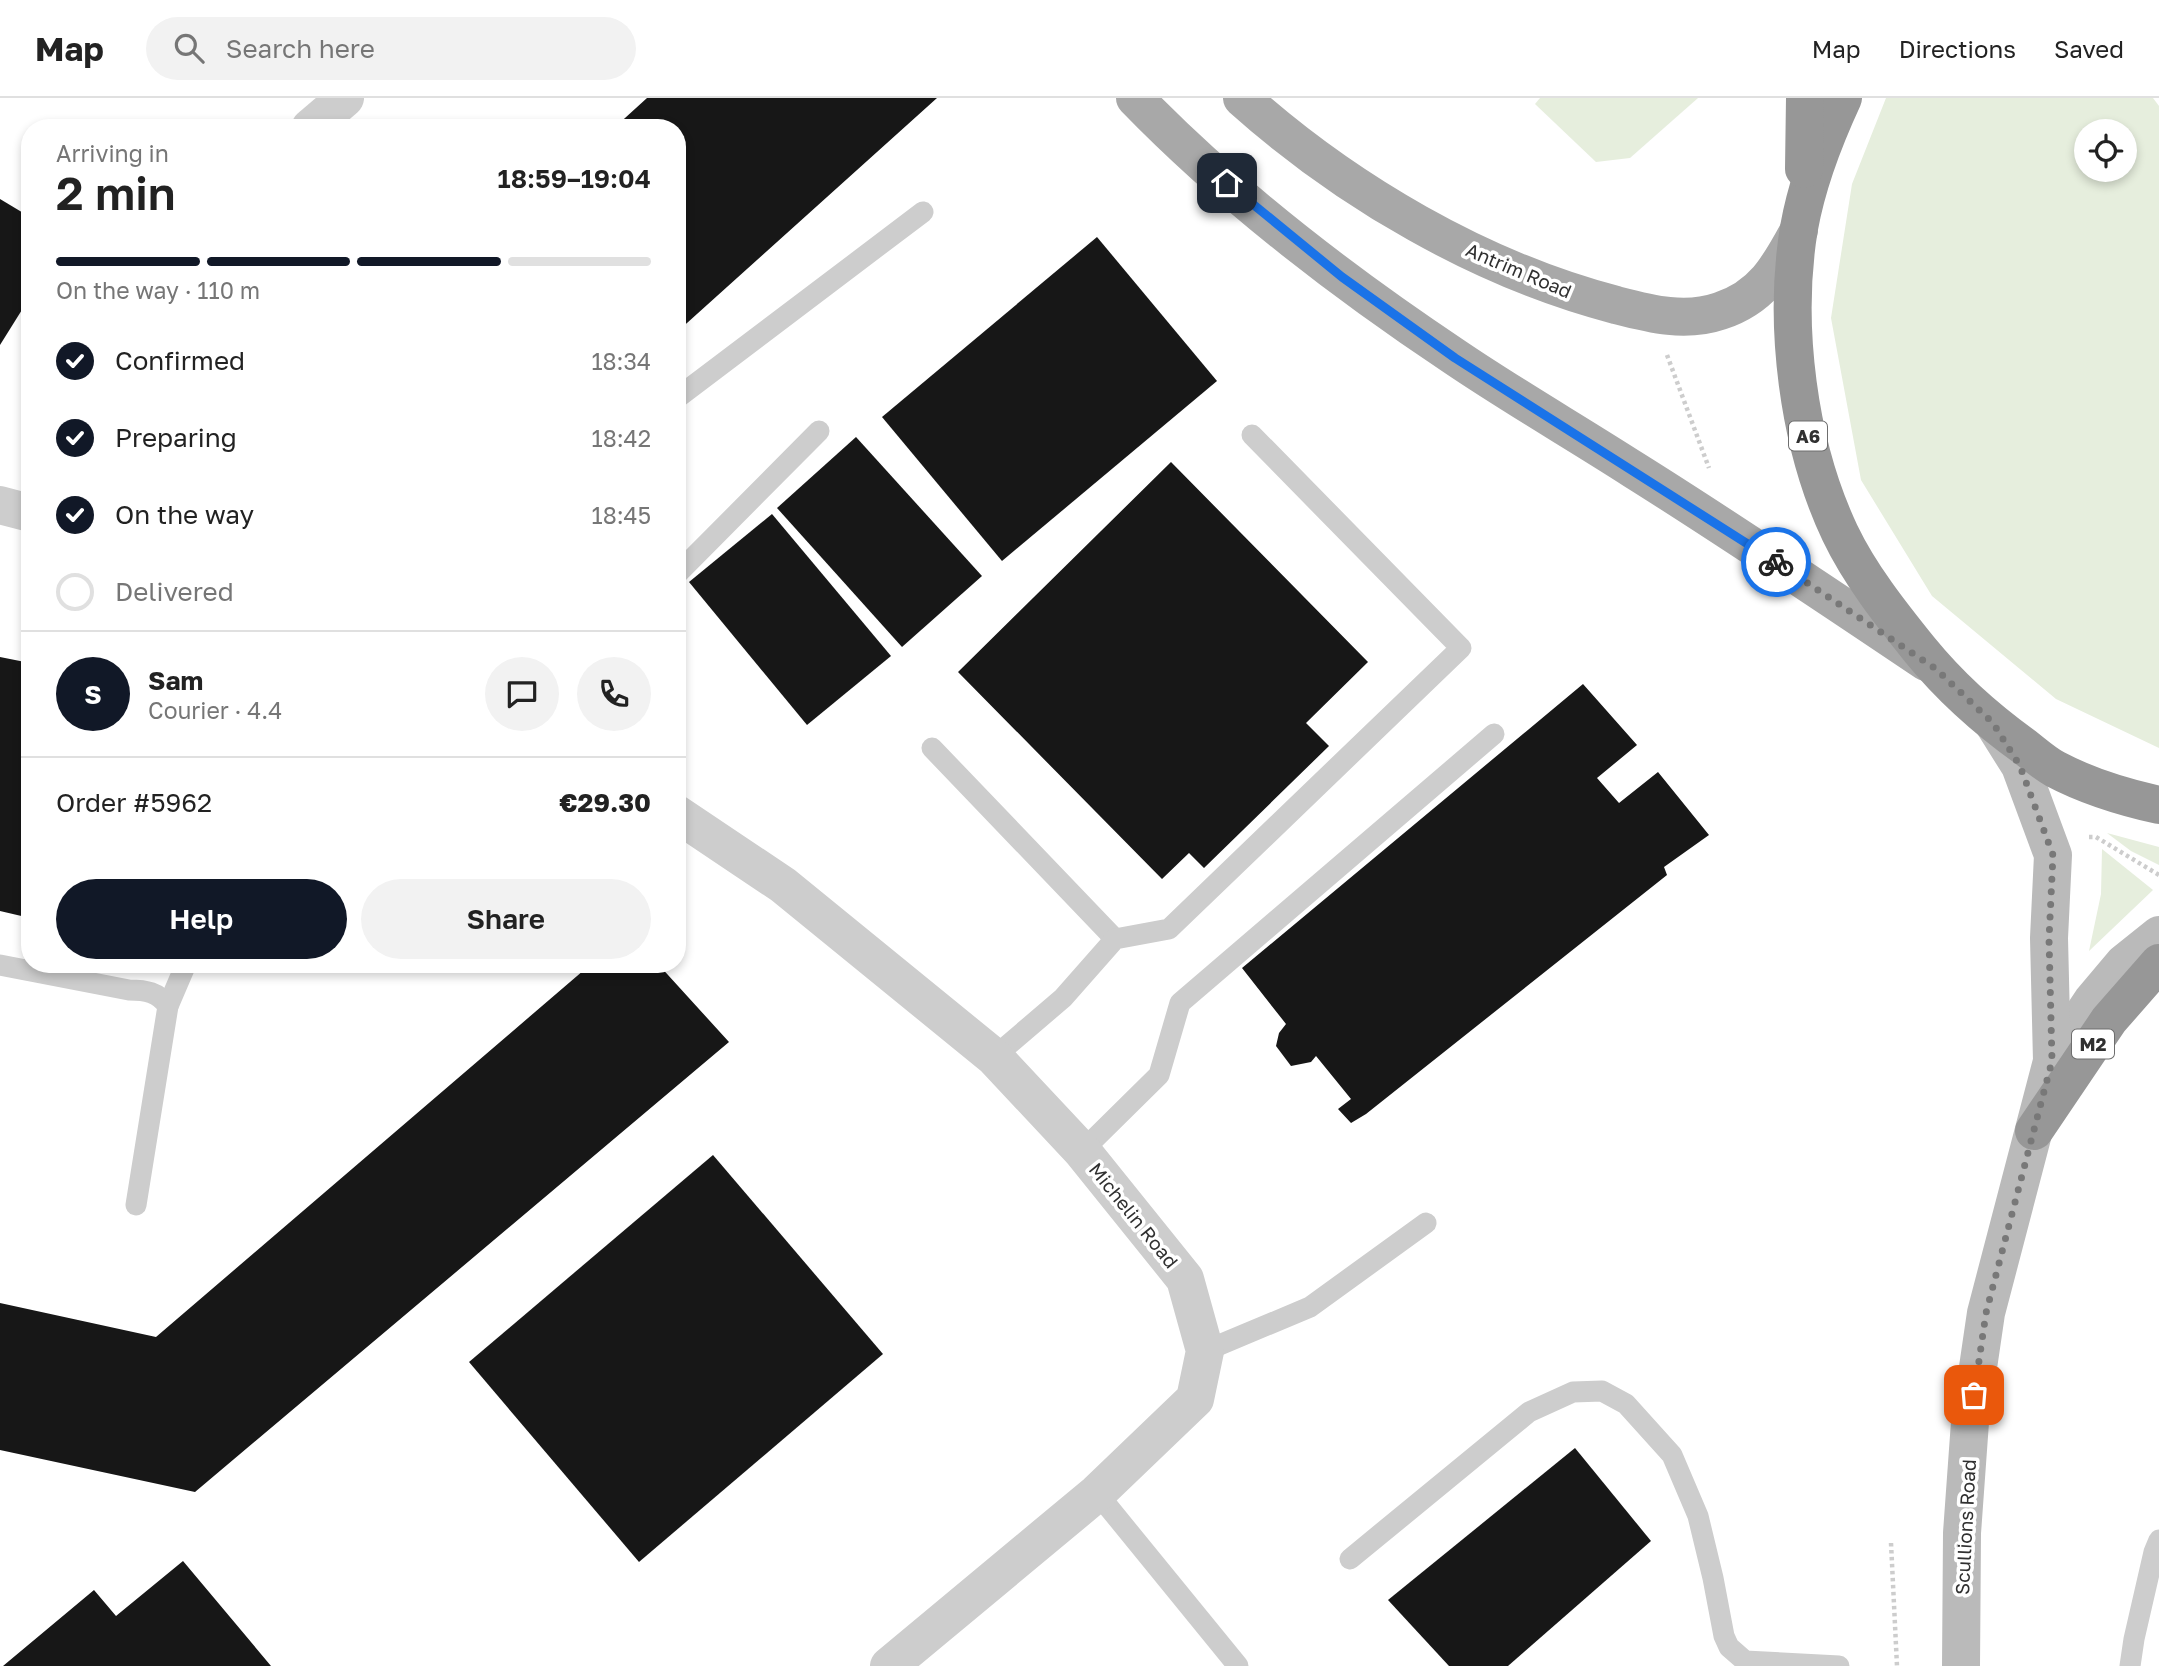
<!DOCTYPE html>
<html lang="en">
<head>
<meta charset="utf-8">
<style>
	:root { --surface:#fff; --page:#f2f2f2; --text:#222; --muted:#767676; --line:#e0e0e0; --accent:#111827 }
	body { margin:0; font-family:"Golos Text",sans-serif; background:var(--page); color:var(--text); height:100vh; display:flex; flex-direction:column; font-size:26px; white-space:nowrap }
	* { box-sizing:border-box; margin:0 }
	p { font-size:23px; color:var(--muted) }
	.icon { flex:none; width:38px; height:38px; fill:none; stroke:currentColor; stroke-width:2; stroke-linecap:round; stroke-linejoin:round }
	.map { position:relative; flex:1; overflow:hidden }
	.side { position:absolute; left:21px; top:21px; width:665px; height:854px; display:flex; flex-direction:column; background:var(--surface); border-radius:28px; box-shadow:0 4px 10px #0003 }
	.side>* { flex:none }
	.buttons { position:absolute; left:2074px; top:21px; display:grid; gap:14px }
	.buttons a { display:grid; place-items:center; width:63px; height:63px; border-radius:50%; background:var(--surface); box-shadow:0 4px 10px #0003; font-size:35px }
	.pin { position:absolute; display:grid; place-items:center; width:60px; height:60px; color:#fff; margin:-30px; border-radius:14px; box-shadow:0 4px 10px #0006 }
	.courier { position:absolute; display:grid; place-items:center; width:70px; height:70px; margin:-35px; border:5px solid #1a73e8; border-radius:50%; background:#fff; color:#222; box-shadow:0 2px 9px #0007 }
	.headline em { font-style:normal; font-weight:600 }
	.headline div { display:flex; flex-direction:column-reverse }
	.headline { display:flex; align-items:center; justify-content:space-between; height:119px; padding:0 35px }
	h1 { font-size:46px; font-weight:600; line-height:52px }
	.bar { display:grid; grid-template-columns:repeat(4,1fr); gap:10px 7px; align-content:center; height:84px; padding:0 35px }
	.bar i { height:9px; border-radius:5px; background:var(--line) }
	.bar .on { background:var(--accent) }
	.bar p { grid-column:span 4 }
	.line { display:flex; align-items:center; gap:18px; padding:0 35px; border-top:2px solid var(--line) }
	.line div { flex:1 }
	.round { display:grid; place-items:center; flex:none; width:74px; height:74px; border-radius:37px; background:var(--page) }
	ol { padding:0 35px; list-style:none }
	li { display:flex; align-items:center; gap:21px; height:77px }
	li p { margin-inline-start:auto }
	li .icon { padding:7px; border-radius:50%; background:var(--accent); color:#fff; stroke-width:4 }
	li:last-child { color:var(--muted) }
	li i { width:38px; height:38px; border:4px solid var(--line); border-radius:50% }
	.action { display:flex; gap:14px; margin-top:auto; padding:14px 35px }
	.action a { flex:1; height:80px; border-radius:42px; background:var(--accent); color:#fff; font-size:28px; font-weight:600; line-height:80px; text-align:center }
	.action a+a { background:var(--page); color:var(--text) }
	header { display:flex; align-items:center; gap:42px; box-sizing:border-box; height:98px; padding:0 35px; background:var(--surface); border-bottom:2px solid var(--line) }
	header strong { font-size:33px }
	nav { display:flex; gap:38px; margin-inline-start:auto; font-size:24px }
	.search { width:490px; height:63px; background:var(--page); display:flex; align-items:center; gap:18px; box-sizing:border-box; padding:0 24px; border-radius:38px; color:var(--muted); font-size:26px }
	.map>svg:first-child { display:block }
</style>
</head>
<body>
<header>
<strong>Map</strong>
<div class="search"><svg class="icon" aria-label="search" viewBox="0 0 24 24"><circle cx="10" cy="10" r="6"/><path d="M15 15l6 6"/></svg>Search here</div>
<nav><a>Map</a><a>Directions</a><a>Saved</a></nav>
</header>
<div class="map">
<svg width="2159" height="1568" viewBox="0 0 2159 1568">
	<rect width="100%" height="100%" fill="#fff"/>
	<g fill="#e6eedd" fill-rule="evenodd">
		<path d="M1540 0H1698L1630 60 1596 64 1535 6Z"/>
		<path d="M1886 0H2153L2159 8V650L2056 601 1932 498 1861 382 1831 220 1852 86ZM2124 33V72H2086V33Z"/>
		<path d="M2107 735 2159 749V767L2131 753Z"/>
		<path d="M2102 751 2153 792 2089 853 2101 796Z"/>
	</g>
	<g fill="#171717">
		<path d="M647 0H937L677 234V30H614Z"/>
		<path d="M0 101 30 119V199L0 247Z"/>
		<path d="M1097 139 1217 283 1002 463 882 319Z"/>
		<path d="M856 339 982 478 902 549 777 410Z"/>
		<path d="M1171 364 1368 564 1306 625 1329 648 1204 770 1189 755 1162 781 958 574Z"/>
		<path d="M772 416 891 558 807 627 689 484Z"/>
		<path d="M0 559 30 565V820L0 813Z"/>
		<path d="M1583 586 1637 647 1597 680 1619 705 1658 674 1709 737 1664 769 1667 777 1366 1016 1351 1025 1338 1011 1351 1001 1316 958 1311 964 1291 968 1276 948 1279 935 1286 926 1242 870Z"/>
		<path d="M591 866H658L729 944 195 1394 0 1352V1205L156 1239Z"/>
		<path d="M713 1057 883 1256 639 1464 469 1264Z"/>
		<path d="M1575 1350 1651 1443 1508 1568H1449L1388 1502Z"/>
		<path d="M183 1463 271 1568H3L94 1492 116 1518Z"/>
	</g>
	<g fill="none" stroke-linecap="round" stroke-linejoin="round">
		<g stroke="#cdcdcd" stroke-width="4.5" stroke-dasharray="3.5 3.5" stroke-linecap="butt">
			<path d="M1667 257 1709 370"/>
			<path d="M2089 739H2096L2159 777"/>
			<path d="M1891 1445 1897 1568"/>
		</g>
		<g stroke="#cdcdcd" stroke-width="21">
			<path d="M677 300 923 114"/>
			<path d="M677 476 819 333"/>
			<path d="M932 650 1115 841"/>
			<path d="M0 867 129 892C146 892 158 894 168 908L136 1107"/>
			<path d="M168 908 186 866"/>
			<path d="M994 959 1063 900 1115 841 1169 831 1461 550 1252 337"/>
			<path d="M1082 1053 1159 977 1180 905 1494 636"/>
			<path d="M1205 1253 1310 1209 1426 1125"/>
			<path d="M1097 1395 1238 1568"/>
			<path d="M1350 1461 1529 1314 1573 1294 1602 1293 1626 1306 1672 1357 1698 1418 1713 1480 1724 1538 1729 1549 1745 1563 1839 1568"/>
			<path d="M2130 1568 2134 1541 2154 1454 2159 1442"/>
		</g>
		<g stroke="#cdcdcd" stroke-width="38">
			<path d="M310 30 345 0"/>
			<path d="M0 407 30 415"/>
			<path d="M677 716 783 787 994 959 1082 1053 1185 1181 1205 1253 1195 1301 1097 1395 889 1568"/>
		</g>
		<g stroke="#bababa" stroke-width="38">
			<path d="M2052 963 2092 903 2124 865 2159 837"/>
			<path d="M1961 1568 1962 1435 1970 1324 1986 1215 2052 963 2049 840 2053 757 2020 668 1993 625"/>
		</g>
		<g stroke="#a8a8a8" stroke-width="38">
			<path d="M1135 0C1228 96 1344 185 1455 259 1514 299 1575 334 1634 372 1733 434 1829 499 1926 564"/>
			<path d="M1242 0C1346 93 1481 172 1616 207 1651 216 1685 225 1720 213 1763 199 1779 169 1799 132"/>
		</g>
		<g stroke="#979797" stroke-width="38">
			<path d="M1843 0C1824 41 1807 85 1799 130 1783 227 1798 346 1840 435 1860 477 1891 516 1920 552 1951 590 1986 621 2025 649 2034 656 2044 665 2055 671 2087 688 2123 699 2159 707"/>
			<path d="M1804 71 1805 0"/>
			<path d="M2034 1033 2109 922 2159 865"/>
		</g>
	</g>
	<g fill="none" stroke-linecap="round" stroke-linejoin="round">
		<path stroke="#787878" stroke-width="7" stroke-dasharray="0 12.6" d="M1776 464 1936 571 1993 625 2020 668 2053 757 2049 841 2052 963 1986 1215 1974 1297"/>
		<path stroke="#1a73e8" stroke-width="9" d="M1227 85 1342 179 1455 260 1776 464"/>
	</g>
	<g text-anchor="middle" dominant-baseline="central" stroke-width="7" stroke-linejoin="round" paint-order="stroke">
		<g fill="#fff" stroke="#6e6e6e" stroke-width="2">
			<rect x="1789" y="323.5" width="38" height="29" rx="5"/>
			<rect x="2072" y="931.5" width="42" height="29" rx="5"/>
		</g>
		<g font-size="18" font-weight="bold" fill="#303030">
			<text x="1808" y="338">A6</text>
			<text x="2093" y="946">M2</text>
		</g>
		<g font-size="19" fill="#303030" stroke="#fff">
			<text transform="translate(1519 172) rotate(23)">Antrim Road</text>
			<text transform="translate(1134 1117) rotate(51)">Michelin Road</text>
			<text transform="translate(1965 1429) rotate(-87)">Scullions Road</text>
		</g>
	</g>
</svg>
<div class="buttons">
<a><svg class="icon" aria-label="locate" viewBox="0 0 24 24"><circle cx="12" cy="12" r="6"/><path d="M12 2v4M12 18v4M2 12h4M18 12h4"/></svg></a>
</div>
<div class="pin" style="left:1974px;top:1297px;background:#ea580c"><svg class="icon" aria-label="bag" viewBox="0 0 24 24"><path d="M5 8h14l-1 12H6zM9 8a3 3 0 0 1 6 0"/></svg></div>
<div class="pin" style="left:1227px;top:85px;background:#1f2937"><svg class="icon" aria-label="home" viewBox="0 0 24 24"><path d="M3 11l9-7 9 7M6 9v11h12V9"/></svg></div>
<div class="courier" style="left:1776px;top:464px"><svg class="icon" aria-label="bike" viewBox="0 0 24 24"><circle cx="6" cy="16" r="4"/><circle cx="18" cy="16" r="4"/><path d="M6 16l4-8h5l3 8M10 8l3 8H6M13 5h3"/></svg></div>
<section class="side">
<div class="headline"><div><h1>2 min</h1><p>Arriving in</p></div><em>18:59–19:04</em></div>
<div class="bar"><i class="on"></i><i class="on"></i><i class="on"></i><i></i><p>On the way · 110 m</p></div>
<ol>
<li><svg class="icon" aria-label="check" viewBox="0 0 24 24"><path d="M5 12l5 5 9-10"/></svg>Confirmed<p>18:34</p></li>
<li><svg class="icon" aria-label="check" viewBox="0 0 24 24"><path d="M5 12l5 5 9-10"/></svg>Preparing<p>18:42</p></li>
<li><svg class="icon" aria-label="check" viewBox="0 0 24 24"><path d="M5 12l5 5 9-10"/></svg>On the way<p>18:45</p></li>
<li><i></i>Delivered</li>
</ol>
<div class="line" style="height:126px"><b class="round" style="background:var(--accent);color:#fff">S</b><div><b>Sam</b><p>Courier · 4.4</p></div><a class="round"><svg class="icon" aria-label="chat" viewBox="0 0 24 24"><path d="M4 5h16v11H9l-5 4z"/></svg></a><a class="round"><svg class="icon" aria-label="phone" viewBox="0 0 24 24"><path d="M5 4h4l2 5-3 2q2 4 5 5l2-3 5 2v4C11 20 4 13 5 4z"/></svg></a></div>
<div class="line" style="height:91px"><div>Order #5962</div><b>€29.30</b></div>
<div class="action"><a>Help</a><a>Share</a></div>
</section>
</div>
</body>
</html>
